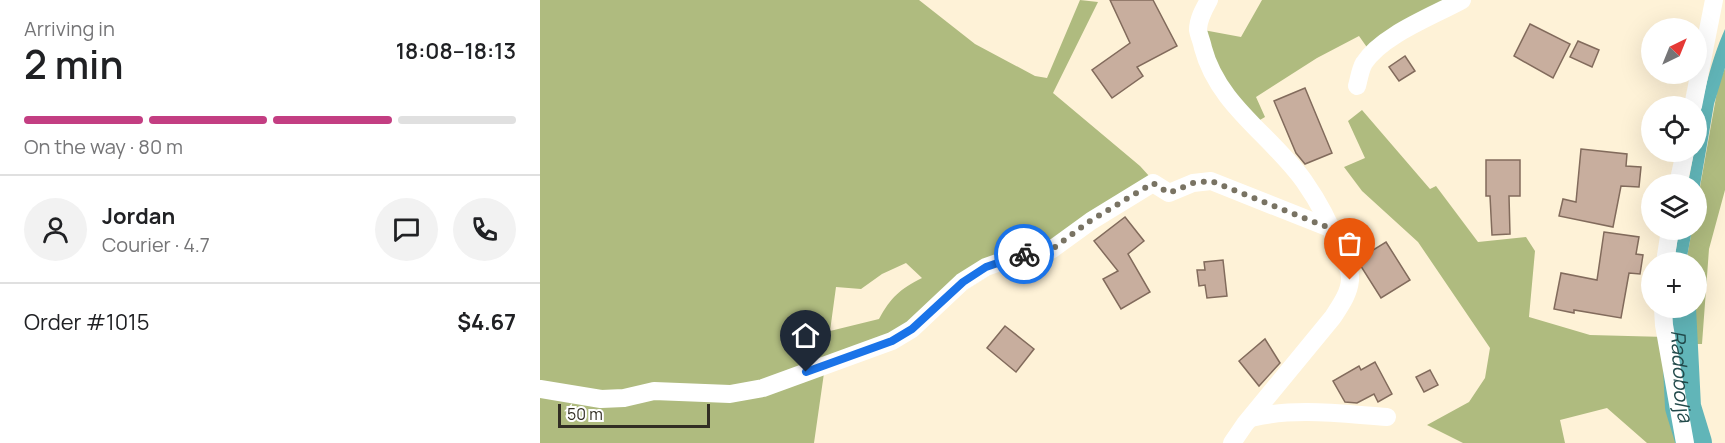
<!DOCTYPE html>
<html lang="en">
<head>
<meta charset="utf-8">
<style>
	:root { --surface:#fff; --page:#f2f2f2; --text:#202124; --muted:#757577; --line:#e0e0e0; --accent:#c33e82 }
	body { margin:0; font-family:Manrope,sans-serif; background:var(--page); color:var(--text); height:100vh; display:flex; flex-direction:column; font-size:22px; white-space:nowrap }
	* { box-sizing:border-box; margin:0 }
	p { font-size:20px; color:var(--muted) }
	.icon { flex:none; width:33px; height:33px; fill:none; stroke:currentColor; stroke-width:2; stroke-linecap:round; stroke-linejoin:round }
	.map { position:relative; flex:1; overflow:hidden }
	.panel { display:flex; flex-direction:column; background:var(--surface); width:540px }
	.panel>* { flex:none }
	.needle { width:39px; rotate:43deg }
	.controls { position:absolute; left:1101px; top:18px; display:grid; gap:12px }
	.controls a { display:grid; place-items:center; width:66px; height:66px; border-radius:50%; background:var(--surface); box-shadow:0 6px 24px #0002; font-size:30px }
	.scale { position:absolute; left:18px; bottom:15px; width:152px; box-sizing:border-box; padding-left:6px; border:3px solid #322e24; border-top:0; font-size:16px; line-height:21px; white-space:nowrap; color:#322e24; -webkit-text-stroke:4px #fff; paint-order:stroke }
	.pin { position:absolute; display:grid; place-items:center; width:51px; height:51px; color:#fff; margin:-62px -26px; border-radius:50% 50% 50% 0; rotate:-45deg; box-shadow:0 0 6px #0007 }
	.pin .icon { rotate:45deg }
	.courier { position:absolute; display:grid; place-items:center; width:60px; height:60px; margin:-30px; border:4px solid #1a73e8; border-radius:50%; background:#fff; color:#222; box-shadow:0 2px 8px #0007 }
	.head em { font-style:normal; font-weight:600 }
	.head div { display:flex; flex-direction:column-reverse }
	.head { display:flex; align-items:center; justify-content:space-between; height:102px; padding:0 24px }
	h1 { font-size:39px; font-weight:600; line-height:45px }
	.bar { display:grid; grid-template-columns:repeat(4,1fr); gap:9px 6px; align-content:center; height:72px; padding:0 24px }
	.bar i { height:8px; border-radius:4px; background:var(--line) }
	.bar .selected { background:var(--accent) }
	.bar p { grid-column:span 4 }
	.line { display:flex; align-items:center; gap:15px; padding:0 24px; border-top:2px solid var(--line) }
	.line div { flex:1 }
	.round { display:grid; place-items:center; flex:none; width:63px; height:63px; border-radius:32px; background:var(--page) }
	main { display:flex; flex:1; min-height:0 }
	.map>svg:first-child { display:block }
</style>
</head>
<body>
<main>
<section class="panel">
<div class="head"><div><h1>2 min</h1><p>Arriving in</p></div><em>18:08–18:13</em></div>
<div class="bar"><i class="selected"></i><i class="selected"></i><i class="selected"></i><i></i><p>On the way · 80 m</p></div>
<div class="line" style="height:108px"><a class="round"><svg class="icon" aria-label="person" viewBox="0 0 24 24"><circle cx="12" cy="8" r="4"/><path d="M4 21q1-7 8-7t8 7"/></svg></a><div><b>Jordan</b><p>Courier · 4.7</p></div><a class="round"><svg class="icon" aria-label="chat" viewBox="0 0 24 24"><path d="M4 5h16v11H9l-5 4z"/></svg></a><a class="round"><svg class="icon" aria-label="phone" viewBox="0 0 24 24"><path d="M5 4h4l2 5-3 2q2 4 5 5l2-3 5 2v4C11 20 4 13 5 4z"/></svg></a></div>
<div class="line" style="height:78px"><div>Order #1015</div><b>$4.67</b></div>
</section>
<div class="map">
<svg width="1185" height="443" viewBox="0 0 1185 443">
	<rect width="100%" height="100%" fill="#fef2d7"/>
	<g fill="#afbb7f" fill-rule="evenodd">
		<path d="M0 0H379L435 44 495 76 507 78 540 0 558 2 513 93 600 166 610 177 551 221 485 253 395 309 285 366 274 443H0ZM366 263 382 278C360 289 351 297 339 319L290 331 296 287 321 289 342 274Z"/>
		<path d="M722 0H922L831 53 819 36 777 58 716 97 725 117 713 124 691 102 658 29 701 37Z"/>
		<path d="M1185 68V190L1169 249 1162 344H1153L1147 308H1156V262H1146L1152 230H1156L1157 204 1178 86Z"/>
		<path d="M822 110 890 189 896 186 938 242 986 237 995 251 989 317 1050 335 1126 337 1145 443H1107L1067 408 1020 420 1025 443H923L887 425 929 402 945 378 950 348 878 242 822 191 804 167 825 158 808 121Z"/>
	</g>
	<g fill="#61b5b8">
		<path d="M1185 29V68L1174 104 1157 203 1156 184H1148L1154 152H1156C1157 115 1170 62 1185 29Z"/>
		<path d="M1139 230H1152L1146 262H1134Z"/>
	</g>
	<g fill="none" stroke-linecap="round" stroke-linejoin="round">
		<path stroke="#61b5b8" stroke-width="36" id="s1" d="M1138 308 1143 407 1154 443"/>
	</g>
	<g fill="#c8ae9e" stroke="#826b5c" stroke-width="1.5">
		<path d="M570 0H613L637 46 597 67 603 76 572 98 552 70 590 43Z"/>
		<path d="M990 24 1030 44 1013 78 974 56Z"/>
		<path d="M1038 41 1059 50 1052 67 1030 57Z"/>
		<path d="M865 56 875 71 859 81 849 67Z"/>
		<path d="M765 88 792 153 765 164 756 153 734 101Z"/>
		<path d="M1041 149 1087 154 1086 166 1101 167 1099 187 1081 186 1073 227 1019 216 1023 199 1036 202Z"/>
		<path d="M946 160H980V196H969L970 234 952 235 950 196H946Z"/>
		<path d="M585 217 604 241 588 254 610 292 581 309 563 279 578 271 554 241Z"/>
		<path d="M1064 232 1099 237 1096 254 1103 255 1100 274 1089 273 1081 318 1034 310V313L1014 309 1021 273 1057 280Z"/>
		<path d="M846 242 870 280 841 298 817 260Z"/>
		<path d="M683 260 687 296 667 298 665 285 659 286 657 270H665L664 262Z"/>
		<path d="M465 326 494 349 476 372 447 348Z"/>
		<path d="M725 339 740 363 719 386 699 361Z"/>
		<path d="M835 362 852 394 838 402 834 394 817 403 805 402 793 381 819 366 821 370Z"/>
		<path d="M890 370 898 385 884 392 876 377Z"/>
	</g>
	<g fill="none" stroke-linecap="round" stroke-linejoin="round">
		<g stroke="#fff" stroke-width="18">
			<path d="M669 0C664 9 658 19 658 30 659 36 662 42 663 48 678 105 731 135 764 181 778 201 790 223 798 246 803 256 811 269 810 280 809 294 800 306 793 317L705 424 692 443"/>
			<path d="M817 86C819 79 820 70 824 63 842 35 893 16 922 0"/>
			<path d="M1153 106 1174 0"/>
			<path d="M1138 184 1145 152"/>
			<path d="M1125 262 1130 230"/>
			<path d="M1123 308 1124 325 1145 443"/>
			<path d="M0 389 61 399 84 398 114 391 190 394 223 388 352 341 372 329 422 282 446 267 485 253 511 250 551 221 613 183 629 193 653 183 671 181 792 229"/>
			<path d="M711 418C755 407 803 414 847 417"/>
		</g>
	</g>
	<g fill="none" stroke-linecap="round" stroke-linejoin="round">
		<path stroke="#797363" stroke-width="6" stroke-dasharray="0 10.8" d="M484 254 511 250 550 221 613 183 629 193 653 183 671 181 792 229 808 268 810 280"/>
		<path stroke="#1a73e8" stroke-width="8" d="M266 372 352 341 372 329 423 282 446 267 484 254"/>
	</g>
	<g text-anchor="middle" dominant-baseline="central" stroke-width="4.5" stroke-linejoin="round" paint-order="stroke">
		<g font-size="20" font-style="italic" fill="#224a4b" stroke="#fff">
			<text stroke="none"><textPath href="#s1" startOffset="68">Radobolja</textPath></text>
		</g>
	</g>
</svg>
<div class="controls">
<a><svg class="needle" viewBox="-14 -14 28 28"><path d="M0-13l5 13h-10z" fill="#e53935"/><path d="M0 13l5-13h-10z" fill="#757577"/></svg></a>
<a><svg class="icon" aria-label="locate" viewBox="0 0 24 24"><circle cx="12" cy="12" r="6"/><path d="M12 2v4M12 18v4M2 12h4M18 12h4"/></svg></a>
<a><svg class="icon" aria-label="layers" viewBox="0 0 24 24"><path d="M12 4l9 5-9 5-9-5zM3 14l9 5 9-5"/></svg></a>
<a>+</a>
</div>
<div class="scale">50 m</div>
<div class="pin" style="left:810px;top:280px;background:#ea580c"><svg class="icon" aria-label="bag" viewBox="0 0 24 24"><path d="M5 8h14l-1 12H6zM9 8a3 3 0 0 1 6 0"/></svg></div>
<div class="pin" style="left:266px;top:372px;background:#1f2937"><svg class="icon" aria-label="home" viewBox="0 0 24 24"><path d="M3 11l9-7 9 7M6 9v11h12V9"/></svg></div>
<div class="courier" style="left:484px;top:254px"><svg class="icon" aria-label="bike" viewBox="0 0 24 24"><circle cx="6" cy="16" r="4"/><circle cx="18" cy="16" r="4"/><path d="M6 16l4-8h5l3 8M10 8l3 8H6M13 5h3"/></svg></div>
</div>
</main>
</body>
</html>
